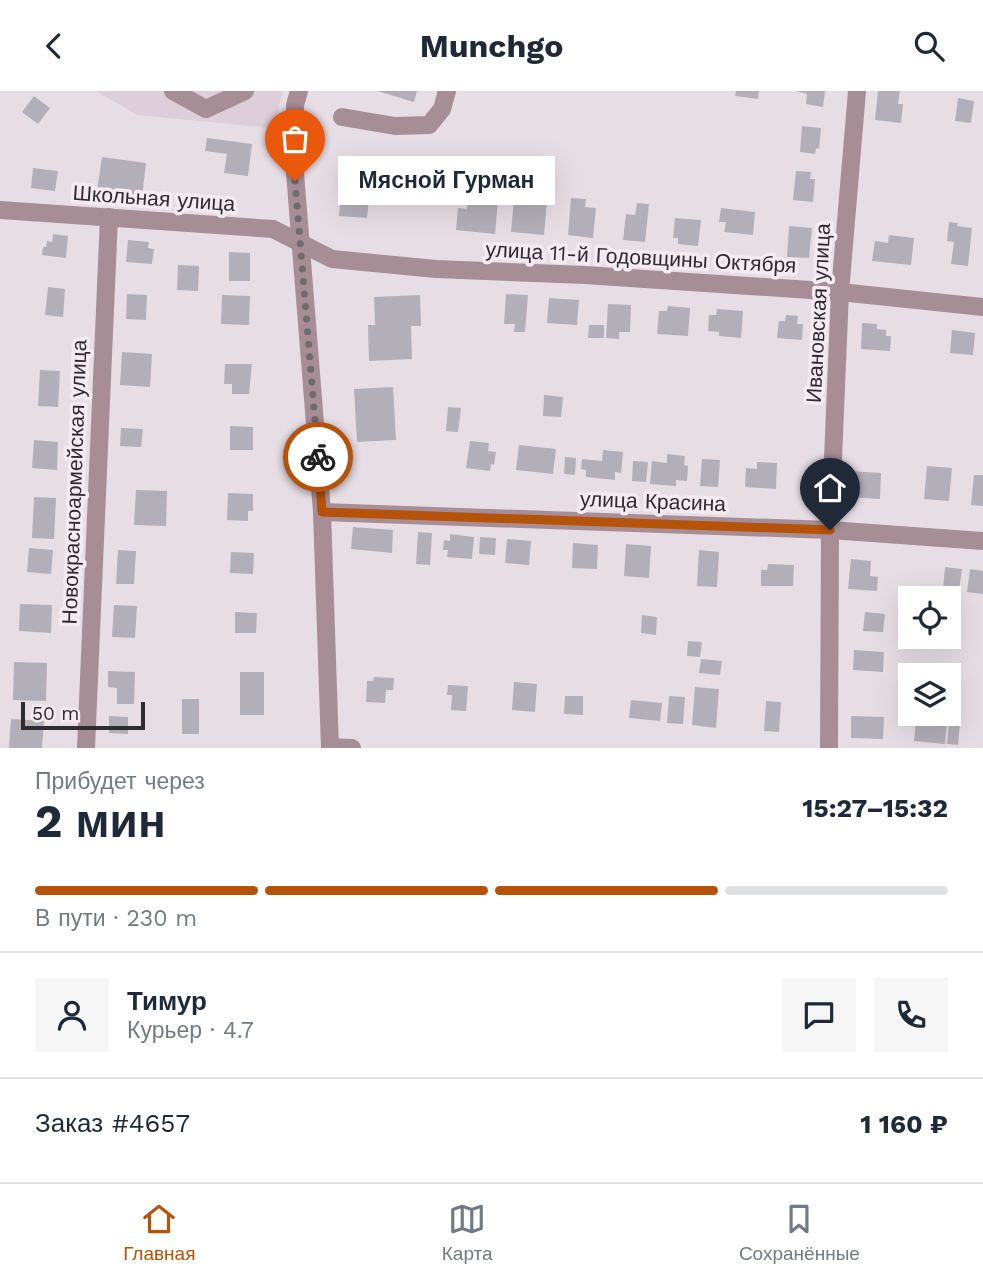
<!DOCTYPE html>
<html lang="ru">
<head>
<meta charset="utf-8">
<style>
	:root { --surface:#fff; --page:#f6f6f7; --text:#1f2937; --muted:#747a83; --line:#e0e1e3; --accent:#b45309 }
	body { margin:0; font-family:"Work Sans",sans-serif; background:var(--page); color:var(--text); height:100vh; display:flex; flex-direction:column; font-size:26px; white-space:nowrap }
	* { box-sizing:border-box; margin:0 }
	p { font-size:23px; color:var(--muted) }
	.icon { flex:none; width:38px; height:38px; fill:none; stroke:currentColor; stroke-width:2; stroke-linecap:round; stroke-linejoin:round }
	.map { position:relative; height:657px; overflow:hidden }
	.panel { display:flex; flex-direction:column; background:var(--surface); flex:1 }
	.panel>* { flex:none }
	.controls { position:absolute; left:898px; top:495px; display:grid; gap:14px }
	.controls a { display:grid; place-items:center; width:63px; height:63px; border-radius:0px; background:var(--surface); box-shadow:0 7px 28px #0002; font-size:35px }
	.scale { position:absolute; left:21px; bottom:18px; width:124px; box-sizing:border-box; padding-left:7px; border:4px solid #2f2b2e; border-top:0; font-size:19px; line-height:24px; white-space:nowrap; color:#2f2b2e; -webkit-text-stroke:5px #f4ebf2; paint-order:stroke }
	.pin { position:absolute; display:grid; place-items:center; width:60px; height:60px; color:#fff; margin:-72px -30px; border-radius:50% 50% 50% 0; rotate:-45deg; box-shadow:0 0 7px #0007 }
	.pin .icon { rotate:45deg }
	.courier { position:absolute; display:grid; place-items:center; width:70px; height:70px; margin:-35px; border:5px solid #b45309; border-radius:50%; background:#fff; color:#222; box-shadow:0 2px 9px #0007 }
	.bubble { position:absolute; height:49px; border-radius:0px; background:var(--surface); box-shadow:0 7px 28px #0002; font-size:23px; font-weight:700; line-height:49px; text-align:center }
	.head em { font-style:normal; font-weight:700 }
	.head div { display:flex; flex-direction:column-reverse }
	.head { display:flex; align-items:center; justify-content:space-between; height:119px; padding:0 35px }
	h1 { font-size:46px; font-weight:700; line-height:52px }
	.bar { display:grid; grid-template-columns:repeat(4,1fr); gap:10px 7px; align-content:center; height:84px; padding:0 35px }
	.bar i { height:9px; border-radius:5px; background:var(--line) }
	.bar .selected { background:var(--accent) }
	.bar p { grid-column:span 4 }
	.line { display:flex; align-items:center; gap:18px; padding:0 35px; border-top:2px solid var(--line) }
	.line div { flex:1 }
	.round { display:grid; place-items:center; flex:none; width:74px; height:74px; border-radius:0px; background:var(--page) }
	header { display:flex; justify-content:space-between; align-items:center; height:91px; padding:0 35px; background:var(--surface); font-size:32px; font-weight:700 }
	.tabs { display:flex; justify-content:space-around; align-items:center; height:98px; border-top:2px solid var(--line); background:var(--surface); font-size:19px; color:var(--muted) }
	.tabs a { display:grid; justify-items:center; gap:4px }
	.tabs .selected { color:var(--accent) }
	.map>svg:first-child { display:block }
</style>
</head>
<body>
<header><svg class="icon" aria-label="back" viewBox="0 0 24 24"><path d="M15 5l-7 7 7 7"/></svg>Munchgo<svg class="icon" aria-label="search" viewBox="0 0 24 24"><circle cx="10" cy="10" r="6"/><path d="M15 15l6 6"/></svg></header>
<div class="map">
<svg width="983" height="657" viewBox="0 0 983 657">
	<rect width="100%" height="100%" fill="#e7dee5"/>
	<path fill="#ddceda" d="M96 0H283L273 37 137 24Z"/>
	<g fill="#b3afb8">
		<path d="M377 0H417L414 11Z"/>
		<path d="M736 0H759L758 8 735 5Z"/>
		<path d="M796 0H825L823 16 806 13 807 3Z"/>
		<path d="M878 0H900L898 13H903L901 32 875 29Z"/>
		<path d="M34 5 50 17 38 33 22 21Z"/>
		<path d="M958 7 974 10 971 32 955 30Z"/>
		<path d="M802 35 821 37 819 58 816 57 815 63 800 61Z"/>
		<path d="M207 47 252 53 248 85 224 82 227 63 205 60Z"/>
		<path d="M102 66 146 72 142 106 97 100Z"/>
		<path d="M33 77 58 80 55 100 31 97Z"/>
		<path d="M796 80 811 81 810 88H815L813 111 793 109Z"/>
		<path d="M341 104 369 107 367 127 339 125Z"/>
		<path d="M468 106 498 109 495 143 456 139 458 117 467 118Z"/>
		<path d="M571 107 586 108 585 116 596 117 593 147 568 144Z"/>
		<path d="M514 108 547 111 544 144 511 141Z"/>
		<path d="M637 112 649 113 645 151 623 149 626 123 635 124Z"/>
		<path d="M721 117 755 121 753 144 724 141 726 131H719Z"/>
		<path d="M675 127 701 129 698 155 678 153V147H673Z"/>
		<path d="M949 131 958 132 957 135 972 137 968 175 951 173 954 151 947 150Z"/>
		<path d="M789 135 812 137 809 167 787 166Z"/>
		<path d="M53 143 68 145 66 167 42 164 43 156H46L47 150 52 151Z"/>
		<path d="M889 144 914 147 911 174 872 170 875 150 888 152Z"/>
		<path d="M128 149 149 151 148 157 154 158 152 173 126 171Z"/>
		<path d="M229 161 250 162V190H229Z"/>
		<path d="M178 174 199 175 198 200 177 199Z"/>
		<path d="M48 196 65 198 63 226 45 224Z"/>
		<path d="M127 203 147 204 146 229 126 228Z"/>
		<path d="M506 203 528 204 525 241H514L515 233H504Z"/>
		<path d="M222 204 250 205 249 234 221 233Z"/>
		<path d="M420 204 421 235H411L412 268 369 270 368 234H375L374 206Z"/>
		<path d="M549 207 579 209 577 234 547 232Z"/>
		<path d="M608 213 631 214 630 241H619V248L606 247Z"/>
		<path d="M668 215 690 217 688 245 657 243 659 220H667Z"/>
		<path d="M717 218 743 220 741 247 719 245V241L708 240 709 224H716Z"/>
		<path d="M786 224 798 225 797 233H803L802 249 777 247 779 230H785Z"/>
		<path d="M862 232 877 233V238L886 239V245H891L890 260 861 258Z"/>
		<path d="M589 234H604V247H588Z"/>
		<path d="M952 239 975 242 973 264 950 262Z"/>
		<path d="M122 261 152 263 150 296 120 294Z"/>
		<path d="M225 273H252L249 303H232V293H224Z"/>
		<path d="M40 279 60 280 58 316 38 315Z"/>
		<path d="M393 296 396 349 357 351 354 298Z"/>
		<path d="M544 304 563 306 561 326 543 325Z"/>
		<path d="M448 316 461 317 458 341 446 340Z"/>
		<path d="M230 335 253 336V359H230Z"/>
		<path d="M121 337 143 338 141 356 120 355Z"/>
		<path d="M34 349 58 351 57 379 32 377Z"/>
		<path d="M470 350 489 352 488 360 496 361 494 374 491 373 490 380 466 377Z"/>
		<path d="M519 354 556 358 553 383 516 379Z"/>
		<path d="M603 359 623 361 621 382 615 381V389L586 386V379L581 378 582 368 602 370Z"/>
		<path d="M667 363 685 365 684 374 688 375 687 390 676 389V395L650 393 652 370 667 372Z"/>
		<path d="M565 366 576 367 575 384 564 383Z"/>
		<path d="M702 368 720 369 718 396 700 395Z"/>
		<path d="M633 370 648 371 646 391 632 390Z"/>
		<path d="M757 371 777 372 776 398 745 396 746 377 757 378Z"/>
		<path d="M927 375 952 377 949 410 924 408Z"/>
		<path d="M849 380 881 382 880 408 847 406Z"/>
		<path d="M974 384H983V415L971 414Z"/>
		<path d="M136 399 167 400 166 435 134 434Z"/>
		<path d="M228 402 253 403V420H248V430L227 429Z"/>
		<path d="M34 406 56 407 54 448 32 447Z"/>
		<path d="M353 436 393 439 392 462 351 458Z"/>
		<path d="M418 441 432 442 430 474 416 473Z"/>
		<path d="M450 443 474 446 472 468 447 466 448 459H443L444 449 450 450Z"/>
		<path d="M480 446 496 447 495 464 479 463Z"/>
		<path d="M507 448 531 450 529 474 505 472Z"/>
		<path d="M573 452 598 454 597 478 572 477Z"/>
		<path d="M626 453 651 455 649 487 624 485Z"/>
		<path d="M29 457 53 459 51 483 27 481Z"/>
		<path d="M118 459 136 460 134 493H116Z"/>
		<path d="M699 459 719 461 717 496 697 495Z"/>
		<path d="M231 461 254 462 253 483 230 482Z"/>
		<path d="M851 468 871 470 870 485 878 486 877 500 848 498Z"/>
		<path d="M768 473 794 474 793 495H761V479H767Z"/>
		<path d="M945 476 962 478 959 500 943 499Z"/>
		<path d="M970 478 983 480V503L967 501Z"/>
		<path d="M20 513 52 514 51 542 19 540Z"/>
		<path d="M114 514 137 515 135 547 112 546Z"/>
		<path d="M235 521 257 522 256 542H235Z"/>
		<path d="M865 521 885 523 883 541 863 540Z"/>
		<path d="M642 524 657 526 656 544 641 542Z"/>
		<path d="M688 550 702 551 700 566 687 565Z"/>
		<path d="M854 559 884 561 883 581 853 579Z"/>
		<path d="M701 568 722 570 720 584 699 582Z"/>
		<path d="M14 571 47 572 46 610 13 609Z"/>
		<path d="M108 580 135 581 134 613H117V597L108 596Z"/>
		<rect x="240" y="581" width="24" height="43"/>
		<path d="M374 586 394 587 393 599H386L385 612 366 611 367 590H373Z"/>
		<path d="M514 591 537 593 535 621 512 619Z"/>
		<path d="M448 594 468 595 466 620 451 619 452 604H447Z"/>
		<path d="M695 596 719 598 716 637 692 634Z"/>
		<path d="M565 605H583V624L564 623Z"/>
		<path d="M669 605 685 606 683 633 667 632Z"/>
		<rect x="182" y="608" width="17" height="35"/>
		<path d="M631 609 662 612 660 630 629 627Z"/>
		<path d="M766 610 781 611 779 641 764 640Z"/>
		<path d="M109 625 128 626V643L109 642Z"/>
		<path d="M851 625 884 626 883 648 851 647Z"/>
		<path d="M11 628 44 630 42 657H9Z"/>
		<path d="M916 629 947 632 945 653 914 650Z"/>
		<path d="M949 631 960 632 958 654 947 653Z"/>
	</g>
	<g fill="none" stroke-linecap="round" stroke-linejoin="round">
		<g stroke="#a78d96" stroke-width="18">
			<path d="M173 0 206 18 245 0"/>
			<path d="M299 0 295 14 294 69 322 421 330 657"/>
			<path d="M342 26 395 35 429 34 442 18 447 0"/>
			<path d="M0 119 273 138 332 168 436 178 585 184 840 201 983 216"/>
			<path d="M322 421 830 439 983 450"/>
			<path d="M330 656 352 657"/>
			<path d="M86 657 109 126"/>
			<path d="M829 657 830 439 840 201 857 0"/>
		</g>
	</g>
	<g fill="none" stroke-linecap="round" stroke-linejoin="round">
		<path stroke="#6f6a6e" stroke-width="7" stroke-dasharray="0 12.6" d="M295 90 318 366"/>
		<path stroke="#b45309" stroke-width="9" d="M318 366 322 421 830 439"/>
	</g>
	<g text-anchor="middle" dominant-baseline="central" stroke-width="7" stroke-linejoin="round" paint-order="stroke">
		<g font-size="21" fill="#2f2b2e" stroke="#f4ebf2">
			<text transform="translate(154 107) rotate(4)">Школьная улица</text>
			<text transform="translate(641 166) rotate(3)">улица 11-й Годовщины Октября</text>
			<text transform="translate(818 222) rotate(-87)">Ивановская улица</text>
			<text transform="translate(74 391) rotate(-88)">Новокрасноармейская улица</text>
			<text transform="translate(653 410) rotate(2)">улица Красина</text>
		</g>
	</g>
</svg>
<div class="controls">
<a><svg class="icon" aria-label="locate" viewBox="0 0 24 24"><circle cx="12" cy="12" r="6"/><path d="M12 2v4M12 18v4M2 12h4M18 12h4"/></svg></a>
<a><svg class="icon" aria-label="layers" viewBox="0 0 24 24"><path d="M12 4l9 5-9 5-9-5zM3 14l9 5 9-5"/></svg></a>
</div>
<div class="scale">50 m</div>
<div class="pin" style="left:295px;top:90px;background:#ea580c"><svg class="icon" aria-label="bag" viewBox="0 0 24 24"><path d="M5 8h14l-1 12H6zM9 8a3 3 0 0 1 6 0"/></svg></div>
<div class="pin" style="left:830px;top:439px;background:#1f2937"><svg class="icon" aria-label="home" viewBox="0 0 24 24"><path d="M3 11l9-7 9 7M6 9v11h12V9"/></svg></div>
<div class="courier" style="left:318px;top:366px"><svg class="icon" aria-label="bike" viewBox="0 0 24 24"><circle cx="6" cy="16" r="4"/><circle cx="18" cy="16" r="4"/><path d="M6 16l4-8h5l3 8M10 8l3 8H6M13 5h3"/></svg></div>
<div class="bubble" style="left:338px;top:65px;width:217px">Мясной Гурман</div>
</div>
<section class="panel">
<div class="head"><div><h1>2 мин</h1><p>Прибудет через</p></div><em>15:27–15:32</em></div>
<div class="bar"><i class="selected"></i><i class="selected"></i><i class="selected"></i><i></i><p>В пути · 230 m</p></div>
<div class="line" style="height:126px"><a class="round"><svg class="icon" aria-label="person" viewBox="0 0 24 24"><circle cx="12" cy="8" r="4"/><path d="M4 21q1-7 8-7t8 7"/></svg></a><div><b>Тимур</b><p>Курьер · 4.7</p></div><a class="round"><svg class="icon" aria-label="chat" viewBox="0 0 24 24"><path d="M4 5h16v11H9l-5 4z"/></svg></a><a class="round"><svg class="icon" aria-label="phone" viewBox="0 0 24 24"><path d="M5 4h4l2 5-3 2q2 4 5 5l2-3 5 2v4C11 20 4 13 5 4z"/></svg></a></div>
<div class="line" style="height:91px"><div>Заказ #4657</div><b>1 160 ₽</b></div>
</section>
<nav class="tabs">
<a class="selected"><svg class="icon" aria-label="home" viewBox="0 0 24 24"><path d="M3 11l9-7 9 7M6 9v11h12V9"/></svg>Главная</a>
<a><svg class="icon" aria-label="map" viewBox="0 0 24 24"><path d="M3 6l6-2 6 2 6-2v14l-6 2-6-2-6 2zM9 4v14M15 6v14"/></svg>Карта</a>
<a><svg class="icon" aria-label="saved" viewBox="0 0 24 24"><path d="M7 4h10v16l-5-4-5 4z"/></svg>Сохранённые</a>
</nav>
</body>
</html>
